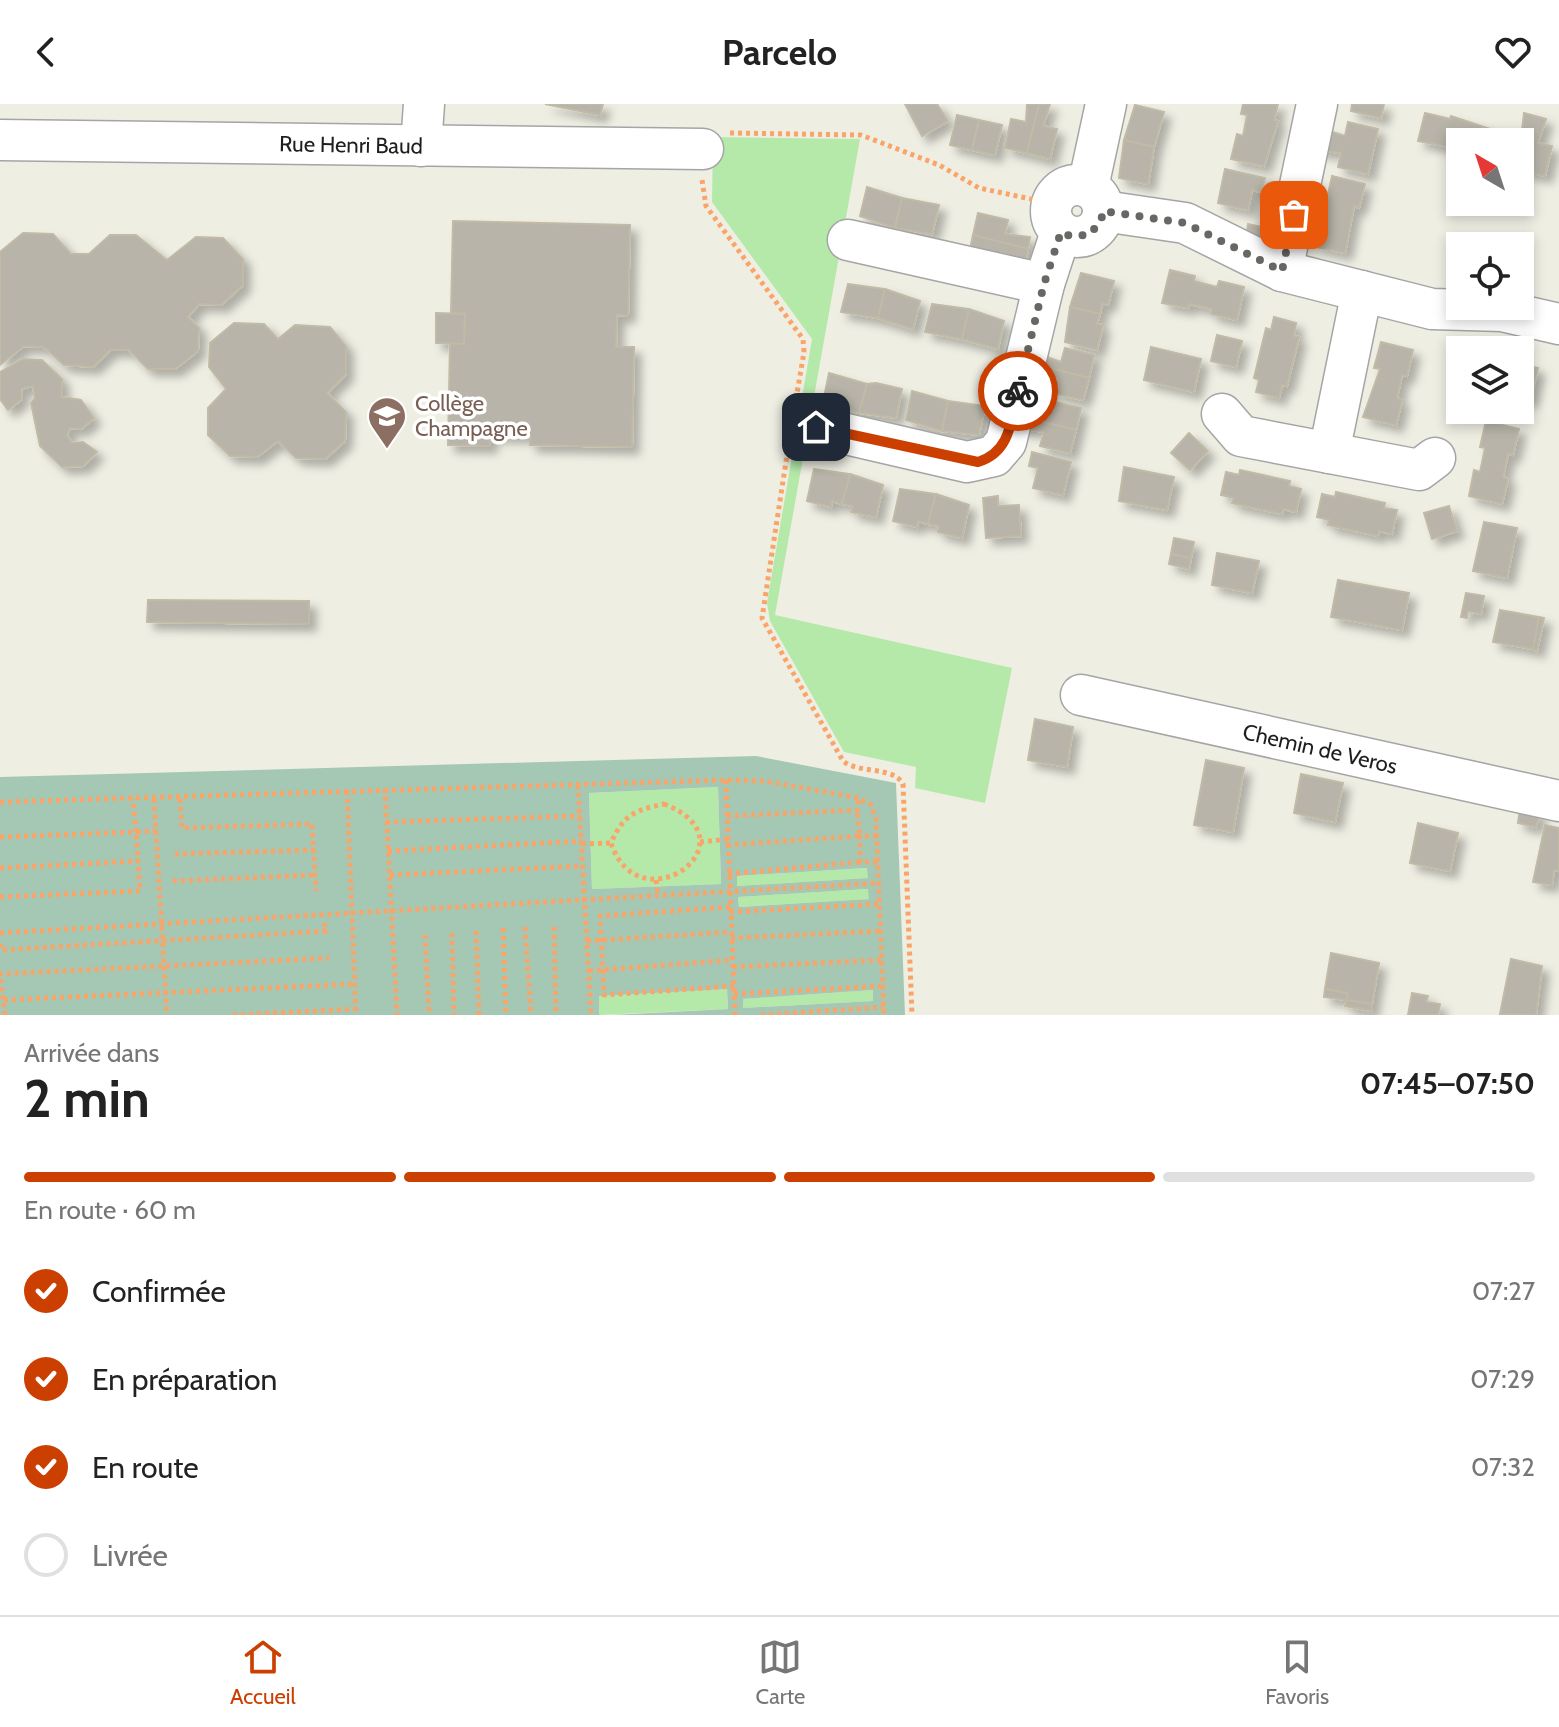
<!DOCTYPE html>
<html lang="fr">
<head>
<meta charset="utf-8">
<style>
	:root { --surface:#fff; --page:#f6f6f6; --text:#222; --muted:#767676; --line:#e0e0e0; --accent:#cb3f00 }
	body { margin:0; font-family:Cabin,sans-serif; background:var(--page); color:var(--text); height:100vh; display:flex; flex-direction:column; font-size:30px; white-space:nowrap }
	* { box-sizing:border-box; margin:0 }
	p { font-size:26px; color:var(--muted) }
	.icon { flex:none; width:44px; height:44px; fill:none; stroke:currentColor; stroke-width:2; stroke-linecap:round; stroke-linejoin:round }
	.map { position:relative; height:911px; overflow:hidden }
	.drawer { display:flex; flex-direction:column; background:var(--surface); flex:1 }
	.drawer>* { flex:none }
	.needle { width:52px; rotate:321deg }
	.controls { position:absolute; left:1446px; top:24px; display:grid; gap:16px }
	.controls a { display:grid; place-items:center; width:88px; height:88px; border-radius:0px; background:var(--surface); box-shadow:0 4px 12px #0003; font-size:40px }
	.pin { position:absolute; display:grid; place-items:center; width:68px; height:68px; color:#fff; margin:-34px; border-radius:16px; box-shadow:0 4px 12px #0006 }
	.courier { position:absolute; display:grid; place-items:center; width:80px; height:80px; margin:-40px; border:6px solid #cb3f00; border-radius:50%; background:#fff; color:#222; box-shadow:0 2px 10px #0007 }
	.head em { font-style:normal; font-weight:700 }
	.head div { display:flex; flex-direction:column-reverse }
	.head { display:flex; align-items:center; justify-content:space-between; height:136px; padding:0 24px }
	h1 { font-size:52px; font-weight:700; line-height:60px }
	.bar { display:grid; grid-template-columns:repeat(4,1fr); gap:12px 8px; align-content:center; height:96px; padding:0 24px }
	.bar i { height:10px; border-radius:6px; background:var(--line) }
	.bar .selected { background:var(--accent) }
	.bar p { grid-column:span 4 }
	ol { padding:0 24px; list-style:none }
	li { display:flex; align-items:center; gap:24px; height:88px }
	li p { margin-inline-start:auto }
	li .icon { padding:8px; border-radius:50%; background:var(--accent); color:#fff; stroke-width:4 }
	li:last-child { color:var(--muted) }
	li i { width:44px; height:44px; border:4px solid var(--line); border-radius:50% }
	header { display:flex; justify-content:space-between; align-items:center; height:104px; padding:0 24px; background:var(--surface); font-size:36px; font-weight:700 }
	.menu { display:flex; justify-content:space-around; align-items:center; height:112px; border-top:2px solid var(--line); background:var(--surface); font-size:22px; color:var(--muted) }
	.menu a { display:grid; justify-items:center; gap:4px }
	.menu .selected { color:var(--accent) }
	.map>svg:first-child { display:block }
</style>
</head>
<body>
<header><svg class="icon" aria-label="back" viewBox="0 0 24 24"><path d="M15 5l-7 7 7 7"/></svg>Parcelo<svg class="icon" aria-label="heart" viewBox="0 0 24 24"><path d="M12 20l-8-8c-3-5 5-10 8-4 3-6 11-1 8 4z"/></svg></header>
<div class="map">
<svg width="1559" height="911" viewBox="0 0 1559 911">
	<defs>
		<filter id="shadow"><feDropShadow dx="7" dy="7" stdDeviation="4" flood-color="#0004"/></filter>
	</defs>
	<rect width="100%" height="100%" fill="#efeee3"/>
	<g fill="#b5e9a9">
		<path d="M713 33 860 35 775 511 1012 564 985 699 915 684 916 663 844 648 770 517 767 499 812 235 712 98Z"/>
		<path d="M718 683 721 780 592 785 589 689Z"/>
		<path d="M868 764V774L737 782V772Z"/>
		<path d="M869 785V795L739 803 738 793Z"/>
		<path d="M727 885 728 905 599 911 598 892Z"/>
		<path d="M873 886 874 897 743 904 742 895Z"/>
	</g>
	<path fill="#a5c8b5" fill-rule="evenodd" d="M756 652 896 679 905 911H612L728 905 727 885 599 892V911H0V673ZM718 683 721 780 592 785 589 689ZM867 764 868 774 737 782V772ZM868 785 869 795 739 803 738 793ZM873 886V897L743 904V895Z"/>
	<g fill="#b8b4a9" stroke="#c0baa6" stroke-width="2" filter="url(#shadow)">
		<path d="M545 0H603L600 11Z"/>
		<path d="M905 0H937L948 17 922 32Z"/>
		<path d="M1027 0H1039L1027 49 1005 44 1011 15 1026 18Z"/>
		<path d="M1039 0H1050L1043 22 1057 25 1050 55 1027 49Z"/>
		<path d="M1243 0H1278L1274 16 1278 17 1264 62 1231 55 1237 30 1243 32 1247 11 1241 10Z"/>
		<path d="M1352 0H1384L1381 14 1351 7Z"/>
		<path d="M1135 1 1164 8 1154 43 1124 36Z"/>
		<path d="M1425 9 1450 15 1451 12 1496 27 1493 38H1460V45L1418 37Z"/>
		<path d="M1524 9 1546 15 1538 39 1552 42 1545 72 1520 66V38H1505L1507 32 1521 35Z"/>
		<path d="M957 11 979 16 972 46 950 41Z"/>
		<path d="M979 16 1002 21 995 51 972 46Z"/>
		<path d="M1348 18 1378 25 1368 70 1338 63 1341 49 1315 46 1320 24 1345 32Z"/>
		<path d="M1124 36 1154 43 1148 80 1119 74Z"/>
		<path d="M1225 65 1265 74 1261 88 1252 86 1248 106 1218 99Z"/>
		<path d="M1332 72 1365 80 1359 104 1354 102 1345 149 1316 143 1324 94 1327 95Z"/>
		<path d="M867 83 902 94 895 124 860 112Z"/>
		<path d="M902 94 939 101 932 130 895 124Z"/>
		<path d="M978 109 1008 116 1005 130 1030 133 1028 145 973 131Z"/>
		<path d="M453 117 630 121 628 212 617 211 616 243H634L632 343 530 341V332L490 331V342L448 341 450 239 464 240 465 210 451 209Z"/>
		<path d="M1248 120 1271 125 1268 137 1247 127Z"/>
		<path d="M23 129 53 130 71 150H89L110 131H136L167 156 196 133 223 134 243 155V181L221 201 199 200 188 213 199 224 198 247 175 265H148L129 246H110L93 263 64 261 44 243 24 242 0 261V148Z"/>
		<path d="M973 131 1028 145 1026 156 1001 148 998 162 968 155Z"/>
		<path d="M1170 166 1195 172 1194 177 1217 183 1219 177 1244 183 1237 216 1211 210 1212 205 1189 200 1188 204 1162 199Z"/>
		<path d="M1081 169 1114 177 1108 201 1102 199 1100 210 1070 203Z"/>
		<path d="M848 180 885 185 878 214 841 208Z"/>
		<path d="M885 185 920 197 913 225 878 214Z"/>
		<path d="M932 200 969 205 962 235 925 228Z"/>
		<path d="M1070 203 1100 210 1097 220 1103 221 1097 246 1065 238Z"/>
		<path d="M969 205 1004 217 998 245 962 235Z"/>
		<path d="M436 209 465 210 464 240 436 239Z"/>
		<path d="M1274 213 1296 219 1294 232 1299 233 1287 282 1282 281 1279 294 1256 288 1259 276 1254 274 1266 224 1271 226Z"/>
		<path d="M234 219 264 220 278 235 295 221 330 223 346 242V270L327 289 346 308 345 337 325 355 296 354 278 337 257 353 230 352 208 331V304L226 285 209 263 210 239Z"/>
		<path d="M1217 231 1242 237 1236 263 1211 257Z"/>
		<path d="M1381 238 1413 246 1407 272 1402 271 1397 294 1402 296 1396 321 1363 313 1380 265 1374 264Z"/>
		<path d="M1151 243 1201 255 1194 288 1144 276Z"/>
		<path d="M1065 244 1094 251 1089 274 1034 260 1036 249 1061 258Z"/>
		<path d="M23 255 42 256 62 275V293L81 296 94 314 81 325 70 324 67 331 72 339 83 338 97 348 83 362 62 363 40 342 31 299 35 294 33 282 21 285 22 295 8 306 0 295V268Z"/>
		<path d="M1034 260 1089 274 1083 296 1053 289 1057 275 1031 271Z"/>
		<path d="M1520 260 1538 264 1530 297 1520 294Z"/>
		<path d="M829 269 867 280 859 309 823 298Z"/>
		<path d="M876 279 902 285 896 314 859 309 867 280Z"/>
		<path d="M912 287 948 297 942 327 906 316Z"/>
		<path d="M948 297 985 302 979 331 942 327Z"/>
		<path d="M1052 297 1081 304 1076 326 1021 313 1023 302 1048 311Z"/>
		<path d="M1021 313 1076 326 1070 349 1040 342 1044 328 1018 324Z"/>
		<path d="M1486 317 1519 325 1513 351 1508 350 1503 373 1508 375 1502 400 1469 392 1474 366 1480 368 1485 344 1480 343Z"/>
		<path d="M1189 329 1208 347 1190 366 1171 349Z"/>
		<path d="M1032 348 1071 358 1063 391 1033 384 1038 364 1029 362Z"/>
		<path d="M1124 363 1174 373 1167 406 1119 397Z"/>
		<path d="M814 365 850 370 842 400 832 397 831 403 807 397Z"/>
		<path d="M1240 366 1290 377 1289 382 1301 385 1296 408 1283 405 1282 410 1232 399 1234 394 1221 391 1226 368 1239 371Z"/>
		<path d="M850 370 883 381 876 413 851 408 853 402 842 400Z"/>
		<path d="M900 385 936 390 928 420 918 417 917 423 893 417Z"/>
		<path d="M1336 388 1385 399 1384 404 1397 406 1392 430 1379 427 1378 432 1328 421 1329 416 1317 413 1322 390 1335 393Z"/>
		<path d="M936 390 969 401 962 434 938 428 939 422 928 420Z"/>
		<path d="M998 392V402L1019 401 1021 432 986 434 983 394Z"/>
		<path d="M1449 402 1457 427 1432 435 1424 409Z"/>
		<path d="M1484 418 1517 424 1507 474 1473 467Z"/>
		<path d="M1174 434 1194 438 1191 454 1171 450Z"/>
		<path d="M1217 449 1259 457 1252 489 1212 481Z"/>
		<path d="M1171 450 1191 454 1189 465 1169 460Z"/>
		<path d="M1338 476 1409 489 1402 526 1331 513Z"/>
		<path d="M1466 489 1484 492 1481 510 1468 507 1467 514 1461 513Z"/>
		<path d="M148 496 309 497V520L147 518Z"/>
		<path d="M1500 506 1539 513 1533 545 1493 538Z"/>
		<path d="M1539 513 1544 514 1537 547 1533 545Z"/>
		<path d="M1035 615 1073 623 1067 663 1028 656Z"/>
		<path d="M1206 656 1244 664 1233 728 1194 721Z"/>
		<path d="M1301 670 1343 679 1335 718 1294 709Z"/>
		<path d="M1520 705 1540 708 1536 723 1518 719Z"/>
		<path d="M1418 719 1458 729 1450 767 1410 759Z"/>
		<path d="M1545 721 1559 724V767L1554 766 1552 781 1533 778Z"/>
		<path d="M1331 849 1379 859 1372 900 1347 896V889L1325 885Z"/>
		<path d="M1511 855 1542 862 1536 911 1500 910Z"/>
		<path d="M1325 885 1347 889V896L1324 893Z"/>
		<path d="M1412 889 1428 892 1426 898 1440 900 1438 911H1408Z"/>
		<path d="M1347 896 1372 900V907L1345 902Z"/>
	</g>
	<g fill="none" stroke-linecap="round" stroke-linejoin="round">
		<defs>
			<g id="minor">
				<path d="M0 36 703 45"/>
				<path d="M421 42 424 0"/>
				<circle cx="1077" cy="107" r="26"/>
				<path d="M1088 83 1106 0"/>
				<path d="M1103 107 1185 119 1282 167 1432 205 1502 207 1559 220"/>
				<path d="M848 136 1044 180"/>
				<path d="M1282 167 1317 0"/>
				<path d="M1222 310 1241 332 1419 366 1435 354"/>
				<path d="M816 323 967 358 994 352 1006 338 1044 180 1061 128"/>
				<path d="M1329 349 1362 187"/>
				<path d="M1081 591 1559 697"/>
			</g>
		</defs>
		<use href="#minor" stroke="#a5a5a5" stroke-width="43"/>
		<g stroke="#f9a56a" stroke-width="5" stroke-dasharray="4 4" stroke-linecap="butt">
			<path d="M730 29 861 31 939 61 979 84 1050 99"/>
			<path d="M702 76 706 102 803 235 804 248 795 301"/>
			<path d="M789 338 762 514 843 657C859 670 893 662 903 680L912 911"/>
			<path d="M726 676 735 911"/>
			<path d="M578 681 591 911"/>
			<path d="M385 685 397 911"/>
			<path d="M347 687 356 911"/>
			<path d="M154 695 167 911"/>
			<path d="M180 695 182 724 312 720 316 787"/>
			<path d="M0 698 726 676 764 677 859 694 871 701 876 715 884 911"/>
			<path d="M664 700C759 737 639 824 611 739 623 711 635 706 664 700Z"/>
			<path d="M727 712 857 706 859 694"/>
			<path d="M386 718 580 712"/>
			<path d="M877 732H860V758H878"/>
			<path d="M0 733 136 728 133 695"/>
			<path d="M700 738 728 735"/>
			<path d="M582 740 611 739"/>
			<path d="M727 741 860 732 857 706"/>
			<path d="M388 747 582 737"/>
			<path d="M175 750 314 746"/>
			<path d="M0 764 138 757"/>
			<path d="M728 770 860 758"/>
			<path d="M390 771 583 762"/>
			<path d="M656 776 658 791"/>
			<path d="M173 777 315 771"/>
			<path d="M0 793 140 787 136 728 156 727"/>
			<path d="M730 803 600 812 604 891 734 882"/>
			<path d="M730 808 880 800"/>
			<path d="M525 823 531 911"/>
			<path d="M554 823 556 911"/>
			<path d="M503 824 506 911"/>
			<path d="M476 827 479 911"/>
			<path d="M0 829 879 779"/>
			<path d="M452 829 454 911"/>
			<path d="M425 831 429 911"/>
			<path d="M731 834 881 827"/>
			<path d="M587 837 731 828"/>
			<path d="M0 840 1 846 326 827 324 818"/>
			<path d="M733 863 882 856"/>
			<path d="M589 867 732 856"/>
			<path d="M734 890 883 882"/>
			<path d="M4 896 354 880"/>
			<path d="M5 911 0 870 329 854"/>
			<path d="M233 911 355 905"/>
			<path d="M761 911 883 903"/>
		</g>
		<use href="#minor" stroke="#fff" stroke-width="40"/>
	</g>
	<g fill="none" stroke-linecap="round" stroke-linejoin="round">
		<path stroke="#676763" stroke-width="8" stroke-dasharray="0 14.4" d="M1018 287 1044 180 1061 128 1070 132 1089 131 1101 117 1103 107 1185 119 1282 167 1294 111"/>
		<path stroke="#cb3f00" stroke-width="10" d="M816 323 978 358C1011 348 1011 316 1018 287"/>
	</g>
	<defs>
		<symbol id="school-pin" viewBox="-11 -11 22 30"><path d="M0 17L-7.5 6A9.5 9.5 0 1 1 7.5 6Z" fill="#8d6e63" stroke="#fff"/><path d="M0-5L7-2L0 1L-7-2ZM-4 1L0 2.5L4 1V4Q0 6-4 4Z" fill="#fff"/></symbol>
	</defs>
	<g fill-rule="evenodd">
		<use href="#school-pin" x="365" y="290" width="44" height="60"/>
	</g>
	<g text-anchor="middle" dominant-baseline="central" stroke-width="7" stroke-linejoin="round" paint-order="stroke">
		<g font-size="22" fill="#1e1e1e" stroke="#fff">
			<text transform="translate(351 41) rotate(1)">Rue Henri Baud</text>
			<text transform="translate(1320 645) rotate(13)">Chemin de Veros</text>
		</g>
		<g font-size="22" fill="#785e54" stroke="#fff" text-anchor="start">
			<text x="415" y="299">Collège<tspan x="415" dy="25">Champagne</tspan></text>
		</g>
	</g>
</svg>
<div class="controls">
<a><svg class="needle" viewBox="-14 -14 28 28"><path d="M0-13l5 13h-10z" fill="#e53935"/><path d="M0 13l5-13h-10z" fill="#767676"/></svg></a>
<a><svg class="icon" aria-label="locate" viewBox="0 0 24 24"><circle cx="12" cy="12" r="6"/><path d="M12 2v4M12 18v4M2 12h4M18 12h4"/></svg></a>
<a><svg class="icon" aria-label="layers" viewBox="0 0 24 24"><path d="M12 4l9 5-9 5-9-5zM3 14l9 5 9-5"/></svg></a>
</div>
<div class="pin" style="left:1294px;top:111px;background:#ea580c"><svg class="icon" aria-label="bag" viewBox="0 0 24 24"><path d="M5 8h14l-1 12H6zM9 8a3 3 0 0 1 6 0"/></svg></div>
<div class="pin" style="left:816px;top:323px;background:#1f2937"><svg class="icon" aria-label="home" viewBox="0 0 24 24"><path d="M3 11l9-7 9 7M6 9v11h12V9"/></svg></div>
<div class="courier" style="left:1018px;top:287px"><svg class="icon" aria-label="bike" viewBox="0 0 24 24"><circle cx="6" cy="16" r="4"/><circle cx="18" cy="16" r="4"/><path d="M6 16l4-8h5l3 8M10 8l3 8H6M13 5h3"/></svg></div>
</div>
<section class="drawer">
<div class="head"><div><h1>2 min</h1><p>Arrivée dans</p></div><em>07:45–07:50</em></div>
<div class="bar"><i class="selected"></i><i class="selected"></i><i class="selected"></i><i></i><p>En route · 60 m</p></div>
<ol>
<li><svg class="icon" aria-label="check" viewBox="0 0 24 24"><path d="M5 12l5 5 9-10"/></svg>Confirmée<p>07:27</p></li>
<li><svg class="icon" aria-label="check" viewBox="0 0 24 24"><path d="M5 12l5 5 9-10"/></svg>En préparation<p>07:29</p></li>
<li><svg class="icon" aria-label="check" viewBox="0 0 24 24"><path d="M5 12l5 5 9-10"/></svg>En route<p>07:32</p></li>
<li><i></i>Livrée</li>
</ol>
</section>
<nav class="menu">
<a class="selected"><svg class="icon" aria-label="home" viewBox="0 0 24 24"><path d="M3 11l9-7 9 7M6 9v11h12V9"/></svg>Accueil</a>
<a><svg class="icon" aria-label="map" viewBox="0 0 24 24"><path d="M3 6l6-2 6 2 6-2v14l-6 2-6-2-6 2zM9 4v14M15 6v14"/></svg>Carte</a>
<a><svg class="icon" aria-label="saved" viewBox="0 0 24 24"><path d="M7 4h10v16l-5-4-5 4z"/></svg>Favoris</a>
</nav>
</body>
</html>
